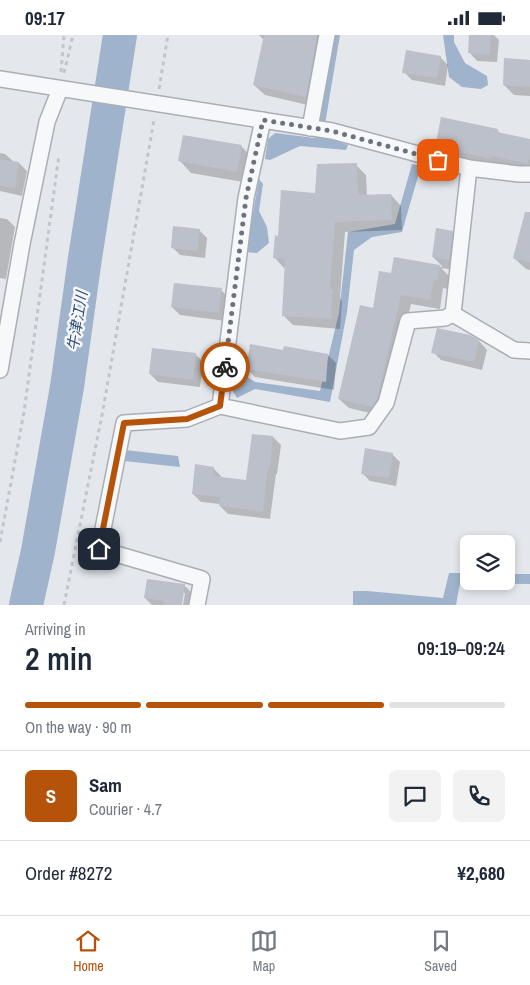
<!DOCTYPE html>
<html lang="en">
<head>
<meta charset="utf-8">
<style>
	:root { --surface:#fff; --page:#f2f2f3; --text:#1f2937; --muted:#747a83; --line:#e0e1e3; --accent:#b45309 }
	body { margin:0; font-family:"Archivo Narrow","Noto Sans JP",sans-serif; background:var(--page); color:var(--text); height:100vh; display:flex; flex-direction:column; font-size:19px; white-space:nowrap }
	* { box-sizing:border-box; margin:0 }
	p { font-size:16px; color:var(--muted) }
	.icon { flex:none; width:28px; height:28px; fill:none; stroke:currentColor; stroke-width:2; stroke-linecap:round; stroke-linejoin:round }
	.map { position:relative; height:570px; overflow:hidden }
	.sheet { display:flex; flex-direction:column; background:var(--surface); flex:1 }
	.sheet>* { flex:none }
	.fabs { position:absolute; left:460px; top:500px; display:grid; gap:10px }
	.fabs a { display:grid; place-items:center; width:55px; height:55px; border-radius:8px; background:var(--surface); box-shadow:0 2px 8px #0003; font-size:25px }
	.pin { position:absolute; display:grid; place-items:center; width:42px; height:42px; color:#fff; margin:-21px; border-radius:10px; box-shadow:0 2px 8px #0006 }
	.courier { position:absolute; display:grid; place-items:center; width:50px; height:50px; margin:-25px; border:4px solid #b45309; border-radius:50%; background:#fff; color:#222; box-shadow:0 1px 6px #0007 }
	.headline em { font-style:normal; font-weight:600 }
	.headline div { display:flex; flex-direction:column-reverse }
	.headline { display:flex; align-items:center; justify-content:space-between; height:85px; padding:0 25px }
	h1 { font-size:32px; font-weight:600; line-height:38px }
	.bar { display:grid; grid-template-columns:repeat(4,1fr); gap:8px 5px; align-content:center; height:60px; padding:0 25px }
	.bar i { height:6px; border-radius:4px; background:var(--line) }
	.bar .selected { background:var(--accent) }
	.bar p { grid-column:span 4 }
	.line { display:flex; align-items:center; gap:12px; padding:0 25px; border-top:1px solid var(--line) }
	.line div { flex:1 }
	.round { display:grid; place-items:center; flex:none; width:52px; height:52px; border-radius:8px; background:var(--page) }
	.status { display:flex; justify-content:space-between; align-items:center; height:35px; padding:0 25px; background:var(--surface); direction:ltr }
	.status svg { height:14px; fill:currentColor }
	.tab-bar { display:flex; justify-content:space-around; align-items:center; height:70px; border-top:1px solid var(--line); background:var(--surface); font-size:14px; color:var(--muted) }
	.tab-bar a { display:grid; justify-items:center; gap:2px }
	.tab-bar .selected { color:var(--accent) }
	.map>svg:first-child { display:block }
</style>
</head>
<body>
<div class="status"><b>09:17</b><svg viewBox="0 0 49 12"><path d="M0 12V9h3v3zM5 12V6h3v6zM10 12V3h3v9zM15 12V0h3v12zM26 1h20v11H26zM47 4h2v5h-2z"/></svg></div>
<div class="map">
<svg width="530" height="570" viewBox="0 0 530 570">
	<rect width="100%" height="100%" fill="#e4e7ec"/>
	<g fill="#9fb4cc">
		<path d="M333 0H340L323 101 348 110 346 115 300 111 270 125 265 124 268 104 275 98 315 103Z"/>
		<path d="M443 0H454V7L465 28 487 41 488 50 481 54 462 52 449 42Z"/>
		<path d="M412 129 421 131 402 197 372 202 354 215 347 277 330 367 255 354 237 363 230 352 232 332 255 347 320 356 339 278 348 197 395 189Z"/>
		<path d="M259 144 263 149 259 176 267 192 269 208 257 218 246 217Z"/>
		<path d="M125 415 178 421 180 432 124 426Z"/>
		<path d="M449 538H469V546H506V539H530V549L460 548 456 570H353V556H367L443 563Z"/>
	</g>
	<g fill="#0003">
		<path d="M259 0H333L316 72 265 60 254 50 264 5Z"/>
		<path d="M470 0H494L499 5 497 27 477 26 469 17Z"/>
		<path d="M440 22 448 30 445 51 412 45 404 37Z"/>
		<path d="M530 26V61L514 60 504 50Z"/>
		<path d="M497 95 501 99 530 105V137L466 127 461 121 448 118 437 108Z"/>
		<path d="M241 111 253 123 249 148 191 138 180 126Z"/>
		<path d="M0 118 5 119 14 127 19 128 27 136 22 161 0 156Z"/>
		<path d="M356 130 366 140 367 161 391 160 401 171 402 195 345 197 340 263 342 266 340 294 293 290 283 280 286 233H284L274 222 279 202 316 159Z"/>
		<path d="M0 183 7 184 15 192 6 244 0 243Z"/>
		<path d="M530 194V235L526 234 514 223Z"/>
		<path d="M199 195 207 203 205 223 180 220 172 212Z"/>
		<path d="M452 197 464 209 461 236 441 233 449 241 447 254 443 253 440 274 411 269 386 375 382 381 349 373 339 364 374 274 392 239 395 224 443 232 433 222Z"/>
		<path d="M221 255 229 263 226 286 180 280 172 272Z"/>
		<path d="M479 306 487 315 482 335 441 325 433 317Z"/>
		<path d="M284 316 328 320 336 328 334 355 255 342 247 334Z"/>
		<path d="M195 319 203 327 200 352 158 347 150 339Z"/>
		<path d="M253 400 273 402 281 410 277 439H276L270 484 228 479 220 471V469L201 467 193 459 213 433 221 441V444L247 447Z"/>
		<path d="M392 419 400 427 396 451 370 446 362 438Z"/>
		<path d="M184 550 195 561 194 570H183L185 558H182L181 570H152L145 563Z"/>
	</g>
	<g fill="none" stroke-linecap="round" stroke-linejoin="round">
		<path stroke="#9fb4cc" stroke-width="34" d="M26 570 38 516 67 352 85 223 120 0"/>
	</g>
	<g fill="#bbc0ca">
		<path d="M264 0H317L306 62 253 50Z"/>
		<path d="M469 0H491L490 20 468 18Z"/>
		<path d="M406 15 441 21 437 43 402 38Z"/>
		<path d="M504 23 530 25V52L503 50Z"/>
		<path d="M441 82 498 94 497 97 530 104V119L528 129 492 121 491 124 454 116 455 112 436 108Z"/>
		<path d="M183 100 242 110 237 137 178 126Z"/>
		<path d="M0 124 19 127 15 153 0 151Z"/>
		<path d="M357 128 358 160 391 159 392 185 335 187 330 254H333L331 284 282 281 285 224 273 223 275 200 278 201 281 155 315 158 317 129Z"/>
		<path d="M525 177H530V227L513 223Z"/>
		<path d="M173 191 200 194 197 216 171 213Z"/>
		<path d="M436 193 453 196 449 225 432 222Z"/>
		<path d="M394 222 440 230 438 245 434 244 430 265 401 260 377 365 372 372 338 364 360 270 373 273 379 236 391 238Z"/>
		<path d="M174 248 222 253 219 278 171 272Z"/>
		<path d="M437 293 470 300 479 305 474 327 431 318Z"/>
		<path d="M250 309 283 315 284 311 328 319 326 347 246 334Z"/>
		<path d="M152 313 196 318 193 345 149 339Z"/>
		<path d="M252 399 273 401 270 432H268L263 477 219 471 220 462 192 459 195 429 214 432 213 441 246 445Z"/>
		<path d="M365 413 393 418 389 443 361 439Z"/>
		<path d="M147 544 185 549 182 570H163L164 566 144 563Z"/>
	</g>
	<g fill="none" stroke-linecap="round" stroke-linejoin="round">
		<defs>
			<g id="street">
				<path d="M0 44 332 96 392 112 469 133 519 139H530"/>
				<path d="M310 93 327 0"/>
				<path d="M469 133 453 279 514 315 530 316"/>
				<path d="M0 335 22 209 47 87 60 54"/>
				<path d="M220 371 340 396 369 392 386 368 408 286 445 283 453 279"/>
				<path d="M197 570 202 544 99 514 124 388 187 384 220 371 246 163 263 85"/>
			</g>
		</defs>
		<use href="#street" stroke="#a9aeb7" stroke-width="18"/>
		<g stroke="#c2c5cb" stroke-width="3" stroke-dasharray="4 4" stroke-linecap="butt">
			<path d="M61 37 64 0"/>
			<path d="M64 38 73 0"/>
			<path d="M159 54 168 0"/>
			<path d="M0 507 24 377 59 120"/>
			<path d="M64 570 102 380 154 85"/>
		</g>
		<use href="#street" stroke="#f7f8fa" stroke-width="15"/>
	</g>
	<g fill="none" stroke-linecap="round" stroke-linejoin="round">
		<path stroke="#6c737f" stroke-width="5" stroke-dasharray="0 9" d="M225 332 246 163 263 85 332 96 438 125"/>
		<path stroke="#b45309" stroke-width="6" d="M99 514 124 388 187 384 220 371 225 332"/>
	</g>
	<g text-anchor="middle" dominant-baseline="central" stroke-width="5" stroke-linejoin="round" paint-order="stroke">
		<g font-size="15" font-style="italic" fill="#34527a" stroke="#f4f6f9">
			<text transform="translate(77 286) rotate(-81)">牛津江川</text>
		</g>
	</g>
</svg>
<div class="fabs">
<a><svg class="icon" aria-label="layers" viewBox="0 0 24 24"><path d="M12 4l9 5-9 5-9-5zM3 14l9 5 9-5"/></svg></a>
</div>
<div class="pin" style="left:438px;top:125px;background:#ea580c"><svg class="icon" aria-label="bag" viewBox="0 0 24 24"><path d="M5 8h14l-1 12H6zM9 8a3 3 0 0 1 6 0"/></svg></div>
<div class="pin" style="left:99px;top:514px;background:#1f2937"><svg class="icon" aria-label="home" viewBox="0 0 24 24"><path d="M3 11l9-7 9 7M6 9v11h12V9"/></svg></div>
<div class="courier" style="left:225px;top:332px"><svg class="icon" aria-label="bike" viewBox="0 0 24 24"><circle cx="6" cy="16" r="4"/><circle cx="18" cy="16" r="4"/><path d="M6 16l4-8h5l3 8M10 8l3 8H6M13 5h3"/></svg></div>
</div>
<section class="sheet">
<div class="headline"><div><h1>2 min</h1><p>Arriving in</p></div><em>09:19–09:24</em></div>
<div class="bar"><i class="selected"></i><i class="selected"></i><i class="selected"></i><i></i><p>On the way · 90 m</p></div>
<div class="line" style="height:90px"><b class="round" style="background:var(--accent);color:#fff">S</b><div><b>Sam</b><p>Courier · 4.7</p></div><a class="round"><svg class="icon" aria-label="chat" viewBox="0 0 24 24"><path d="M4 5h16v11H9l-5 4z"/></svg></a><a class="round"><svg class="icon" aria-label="phone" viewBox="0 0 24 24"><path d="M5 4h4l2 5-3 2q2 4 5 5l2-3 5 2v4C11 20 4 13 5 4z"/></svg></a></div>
<div class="line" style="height:65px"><div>Order #8272</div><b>¥2,680</b></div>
</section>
<nav class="tab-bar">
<a class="selected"><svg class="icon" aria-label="home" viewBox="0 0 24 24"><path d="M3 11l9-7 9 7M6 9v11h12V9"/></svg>Home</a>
<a><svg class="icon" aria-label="map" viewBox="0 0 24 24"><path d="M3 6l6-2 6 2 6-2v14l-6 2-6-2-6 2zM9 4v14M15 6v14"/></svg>Map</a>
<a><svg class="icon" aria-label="saved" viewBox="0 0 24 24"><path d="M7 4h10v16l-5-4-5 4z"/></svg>Saved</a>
</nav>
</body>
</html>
